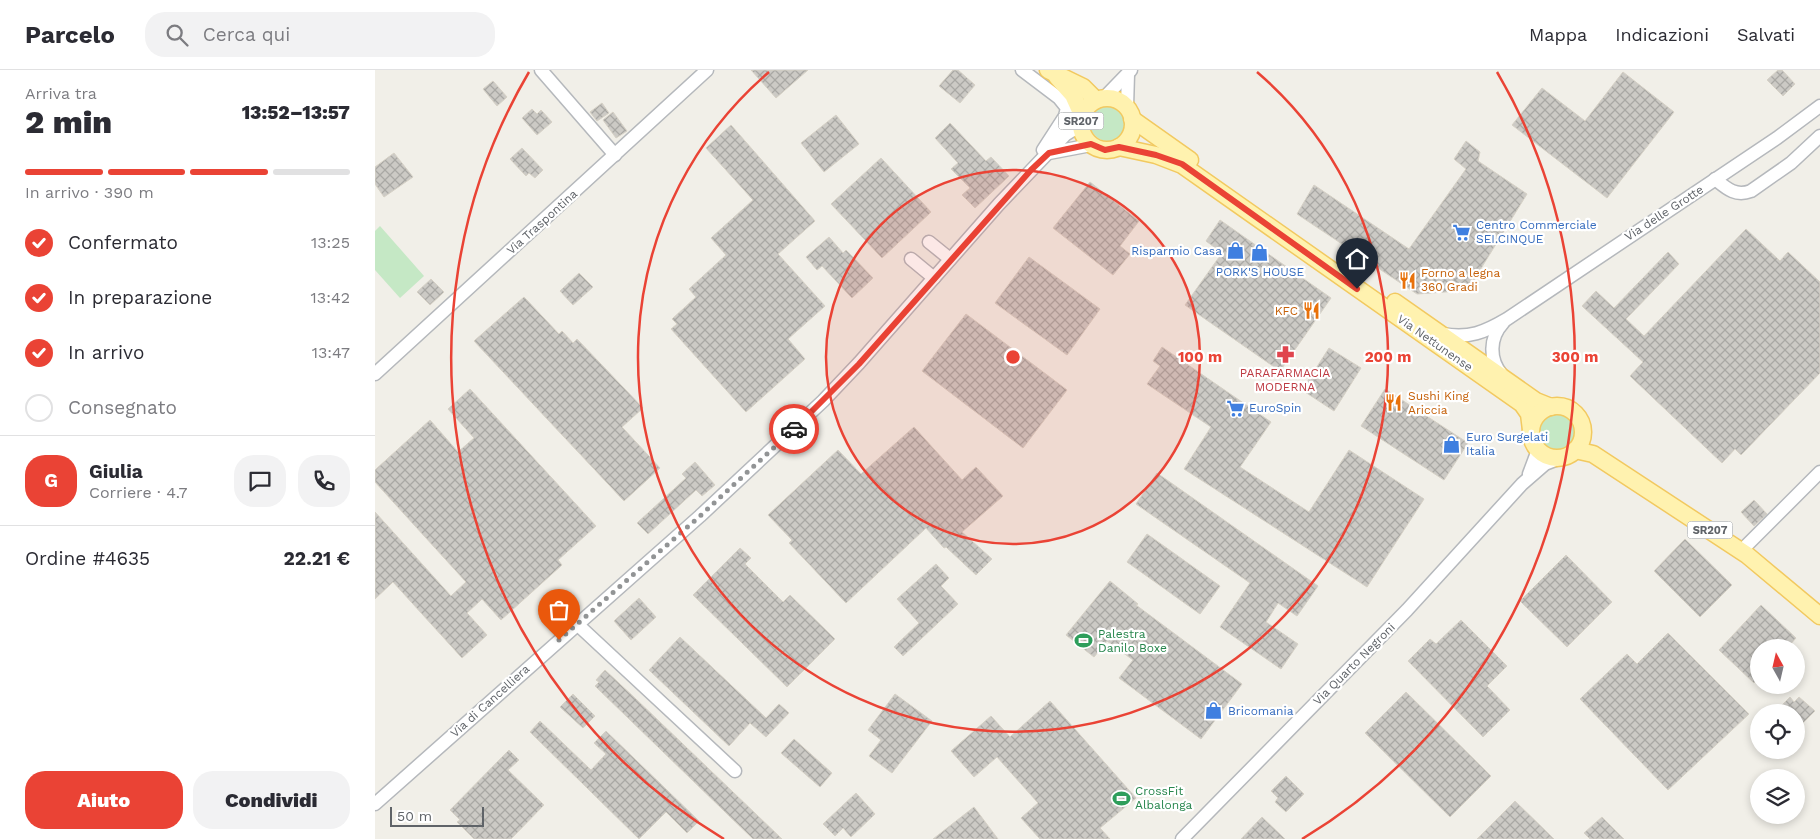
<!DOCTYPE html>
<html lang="it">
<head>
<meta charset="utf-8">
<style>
	:root { --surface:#fff; --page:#f2f2f3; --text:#2b2b33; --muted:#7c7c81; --line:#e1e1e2; --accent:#ea4335 }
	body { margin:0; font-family:"Work Sans",sans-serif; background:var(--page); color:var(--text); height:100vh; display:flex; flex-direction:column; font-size:19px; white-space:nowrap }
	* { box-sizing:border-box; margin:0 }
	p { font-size:16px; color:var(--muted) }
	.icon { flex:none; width:28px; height:28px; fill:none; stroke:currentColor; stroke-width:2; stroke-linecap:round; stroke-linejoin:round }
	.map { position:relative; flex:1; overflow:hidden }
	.side { display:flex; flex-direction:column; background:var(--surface); width:375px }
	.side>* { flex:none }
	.needle { width:32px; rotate:352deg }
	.buttons { position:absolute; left:1375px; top:569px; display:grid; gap:10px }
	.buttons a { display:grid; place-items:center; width:55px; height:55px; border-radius:50%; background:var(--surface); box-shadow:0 2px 8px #0003; font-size:25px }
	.scale { position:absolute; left:15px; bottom:12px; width:94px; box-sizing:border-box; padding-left:5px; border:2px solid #5f6368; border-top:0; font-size:14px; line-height:18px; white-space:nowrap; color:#5f6368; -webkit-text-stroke:4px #fff; paint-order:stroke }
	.pin { position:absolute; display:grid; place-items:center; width:42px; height:42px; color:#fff; margin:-51px -21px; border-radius:50% 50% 50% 0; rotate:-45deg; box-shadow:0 0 5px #0007 }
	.pin .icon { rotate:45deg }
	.courier { position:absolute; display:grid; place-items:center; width:50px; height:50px; margin:-25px; border:4px solid #ea4335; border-radius:50%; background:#fff; color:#222; box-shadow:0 1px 6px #0007 }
	.summary em { font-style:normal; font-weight:800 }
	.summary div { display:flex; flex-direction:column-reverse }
	.summary { display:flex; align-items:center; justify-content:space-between; height:85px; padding:0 25px }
	h1 { font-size:32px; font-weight:800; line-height:38px }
	.bar { display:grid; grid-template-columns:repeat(4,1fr); gap:8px 5px; align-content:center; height:60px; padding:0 25px }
	.bar i { height:6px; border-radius:4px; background:var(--line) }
	.bar .current { background:var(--accent) }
	.bar p { grid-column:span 4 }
	.line { display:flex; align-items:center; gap:12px; padding:0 25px; border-top:1px solid var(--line) }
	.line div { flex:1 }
	.round { display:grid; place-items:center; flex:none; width:52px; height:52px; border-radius:20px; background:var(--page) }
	ol { padding:0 25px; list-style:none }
	li { display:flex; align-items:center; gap:15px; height:55px }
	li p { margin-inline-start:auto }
	li .icon { padding:5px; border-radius:50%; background:var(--accent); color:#fff; stroke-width:4 }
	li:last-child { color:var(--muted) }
	li i { width:28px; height:28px; border:2px solid var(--line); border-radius:50% }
	.button { display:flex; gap:10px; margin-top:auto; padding:10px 25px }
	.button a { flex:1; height:58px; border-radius:20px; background:var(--accent); color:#fff; font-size:20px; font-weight:800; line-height:58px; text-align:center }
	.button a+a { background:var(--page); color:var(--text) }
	header { display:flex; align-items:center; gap:30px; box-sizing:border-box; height:70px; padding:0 25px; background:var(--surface); border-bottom:1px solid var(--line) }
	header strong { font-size:24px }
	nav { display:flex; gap:28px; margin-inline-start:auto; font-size:18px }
	.search { width:350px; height:45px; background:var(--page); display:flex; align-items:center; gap:12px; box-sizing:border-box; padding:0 18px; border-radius:20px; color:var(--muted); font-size:19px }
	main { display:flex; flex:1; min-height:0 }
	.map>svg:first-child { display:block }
</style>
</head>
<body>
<header>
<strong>Parcelo</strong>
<div class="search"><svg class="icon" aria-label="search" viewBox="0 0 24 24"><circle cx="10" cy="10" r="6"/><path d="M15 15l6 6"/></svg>Cerca qui</div>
<nav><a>Mappa</a><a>Indicazioni</a><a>Salvati</a></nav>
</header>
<main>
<section class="side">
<div class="summary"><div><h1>2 min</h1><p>Arriva tra</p></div><em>13:52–13:57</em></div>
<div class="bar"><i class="current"></i><i class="current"></i><i class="current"></i><i></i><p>In arrivo · 390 m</p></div>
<ol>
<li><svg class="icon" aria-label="check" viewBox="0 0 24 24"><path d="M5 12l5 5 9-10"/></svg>Confermato<p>13:25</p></li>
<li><svg class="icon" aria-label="check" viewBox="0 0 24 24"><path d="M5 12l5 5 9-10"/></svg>In preparazione<p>13:42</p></li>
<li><svg class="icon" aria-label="check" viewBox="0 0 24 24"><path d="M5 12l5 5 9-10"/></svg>In arrivo<p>13:47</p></li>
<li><i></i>Consegnato</li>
</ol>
<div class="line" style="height:90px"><b class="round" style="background:var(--accent);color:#fff">G</b><div><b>Giulia</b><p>Corriere · 4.7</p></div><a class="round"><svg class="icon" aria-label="chat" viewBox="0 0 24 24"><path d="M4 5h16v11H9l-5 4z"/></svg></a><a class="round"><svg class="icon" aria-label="phone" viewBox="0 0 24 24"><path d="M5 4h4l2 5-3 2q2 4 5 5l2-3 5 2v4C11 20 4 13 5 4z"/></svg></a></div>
<div class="line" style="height:65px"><div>Ordine #4635</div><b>22.21 €</b></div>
<div class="button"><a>Aiuto</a><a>Condividi</a></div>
</section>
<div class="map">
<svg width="1445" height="769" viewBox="0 0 1445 769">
	<defs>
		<pattern id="building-cross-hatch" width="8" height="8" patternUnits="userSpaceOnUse" patternTransform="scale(1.25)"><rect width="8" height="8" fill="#cccac5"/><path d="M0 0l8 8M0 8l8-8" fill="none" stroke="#a9a8a4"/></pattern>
	</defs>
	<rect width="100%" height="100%" fill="#f1efe8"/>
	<g fill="#c5e8c5">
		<circle cx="733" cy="53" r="18"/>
		<path d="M5 156 49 206 25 228 0 200V161Z"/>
		<circle cx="1182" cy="361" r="23"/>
	</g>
	<g fill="url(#building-cross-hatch)" stroke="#d6d1c6">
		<path d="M376 0H433L401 28Z"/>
		<path d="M578 0H583L600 15 585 33 564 16Z"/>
		<path d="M1403 0H1407L1420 14 1408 26 1392 10Z"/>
		<path d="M1248 2 1299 42 1232 128 1137 55 1167 18 1210 51Z"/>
		<path d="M118 11 132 27 122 36 108 19Z"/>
		<path d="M227 33 234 43 222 51 215 42Z"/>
		<path d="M157 39 162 44 166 40 177 52 162 65 147 48Z"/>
		<path d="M238 42 252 61 241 68 228 50Z"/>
		<path d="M461 45 484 74 449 102 426 73Z"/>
		<path d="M575 53 611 91 616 87 634 106 600 138 587 125 595 118 576 99 583 93 560 68Z"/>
		<path d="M356 55 440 151 403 184 450 236 413 269 430 289 371 342 296 259 302 254 297 249 321 227 314 219 351 185 336 168 378 130 331 78Z"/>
		<path d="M1091 71 1105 82 1103 91 1152 124 1097 213 1084 221 1042 224 922 144 939 115 1034 179 1091 99 1079 89Z"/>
		<path d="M147 78 168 100 160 108 154 103 151 106 135 89Z"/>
		<path d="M19 83 38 107 9 127 0 114V97Z"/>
		<path d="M506 88 556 142 507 188 456 134Z"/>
		<path d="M715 112 764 151 745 176 755 184 738 205 678 158Z"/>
		<path d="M845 150 956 228 905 301 810 235 847 183 831 171Z"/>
		<path d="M1371 159 1405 191 1413 182 1445 212V303L1366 385 1360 379 1347 393 1255 306 1268 292 1207 236 1221 221 1239 238 1293 182 1304 194 1251 249 1269 266Z"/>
		<path d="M454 167 468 183 471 180 498 208 477 228 447 196 442 200 431 187Z"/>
		<path d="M654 187 725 239 692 285 620 233Z"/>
		<path d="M204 203 218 217 198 235 185 221Z"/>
		<path d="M56 209 69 222 55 235 42 222Z"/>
		<path d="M149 227 184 264 187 261 198 273 202 269 268 338 247 357 285 398 249 431 99 271Z"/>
		<path d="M591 244 692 320 648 378 547 301Z"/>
		<path d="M787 277 896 352 865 397 934 442 974 380 1049 429 992 517 809 399 836 357 772 314 785 296 778 291Z"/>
		<path d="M954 278 986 298 959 341 927 320Z"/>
		<path d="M95 319 221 456 183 490 187 495 126 550 107 529 92 543 112 565 87 588 18 512 0 529V442L76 526 91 512 0 412V400L55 350 83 382 99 368 73 339Z"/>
		<path d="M1010 319 1093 373 1069 410 986 356Z"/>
		<path d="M539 357 587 410 601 397 628 426 587 462 617 489 601 505 571 477 569 478 551 458 471 533 414 473 417 470 393 445 463 380 486 404Z"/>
		<path d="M320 392 340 415 327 426 321 420 273 464 262 453 311 408 307 404Z"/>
		<path d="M782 403 943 516 922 546 903 533 891 552 923 574 906 599 845 557 875 513 761 434Z"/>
		<path d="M1379 430 1392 444 1379 456 1366 442Z"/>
		<path d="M772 464 845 516 825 544 752 492Z"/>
		<path d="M1310 469 1357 515 1325 547 1279 501Z"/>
		<path d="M365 478 376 488 370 494 408 532 415 525 460 569 412 617 318 525Z"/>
		<path d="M1191 485 1237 532 1192 577 1145 531Z"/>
		<path d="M561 494 574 508 566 516 583 534 528 586 519 577 544 553 522 529Z"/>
		<path d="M735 511 763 534 761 535 867 614 826 669 744 608 758 590 732 571 719 587 691 565Z"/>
		<path d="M264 528 281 547 256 570 239 551Z"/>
		<path d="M1386 535 1421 568 1412 578H1384V608L1379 613 1344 580Z"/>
		<path d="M1086 550 1132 596 1112 616 1135 640 1108 667 1033 591 1055 569 1061 574Z"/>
		<path d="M1293 563 1374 644 1293 720 1205 629 1252 584 1262 594Z"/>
		<path d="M305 567 391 648 404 634 414 643 391 667 375 653 354 676 274 600Z"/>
		<path d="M230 600 261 629 407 769H378L220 616 224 612 221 610Z"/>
		<path d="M1031 622 1116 706 1075 747 990 663Z"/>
		<path d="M198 624 220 646 208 658 185 637Z"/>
		<path d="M520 624 557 651 517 703 494 686 506 670 493 660Z"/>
		<path d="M1415 627 1419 632 1424 627 1440 641 1421 660V642H1409L1412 639 1407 635Z"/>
		<path d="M675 631 761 728 725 758 735 769H665L646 748 663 733 622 687 599 707 576 681 616 646 635 667Z"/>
		<path d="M165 651 216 700 231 684 219 673 231 661 324 751 312 763 291 742 264 769 155 662Z"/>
		<path d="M419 669 457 703 445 717 406 683Z"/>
		<path d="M134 680 144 690 133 700 169 735 136 769H99L82 752 85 750 75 740Z"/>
		<path d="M911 706 929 724 911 742 900 732 903 728 896 721Z"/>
		<path d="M481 723 500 744 476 767 468 758 460 766 448 754Z"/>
		<path d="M1140 731 1179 769H1102Z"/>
		<path d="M599 737 623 769H558Z"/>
		<path d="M887 747 910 769H866Z"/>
		<path d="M1227 747 1249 769H1215L1209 763Z"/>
	</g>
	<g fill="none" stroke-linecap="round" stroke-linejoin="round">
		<defs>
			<g id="minor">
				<path d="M166 0 240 85"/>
				<path d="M647 0 684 28 692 38 690 46 668 80"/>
				<path d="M729 28 756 0"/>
				<path d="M752 37 753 4"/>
				<path d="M674 83 716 75"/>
				<path d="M1340 109C1351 118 1360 127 1376 121L1416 93 1445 66"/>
				<path d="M554 172 575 189"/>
				<path d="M536 189 559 208"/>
				<path d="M1068 264C1094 269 1110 262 1132 249L1402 68 1445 36"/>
				<path d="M0 304 332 0"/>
				<path d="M1127 305C1114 290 1114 268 1128 253"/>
				<path d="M1154 404 1163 380"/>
				<path d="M1366 481 1445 402"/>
				<path d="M202 554 360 701"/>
				<path d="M0 734 325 446 448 331 484 293 624 134 690 65 706 55"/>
				<path d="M807 769 1032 540 1147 414 1170 394 1188 387"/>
			</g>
			<g id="major">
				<path d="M673 0 708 17 721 30"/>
				<path d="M682 7 698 25 707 45"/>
				<circle cx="732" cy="54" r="26"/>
				<path d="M757 49 815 90"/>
				<path d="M744 77 781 85 807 95 1147 334 1154 344 1156 360"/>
				<path d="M1020 232 1161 331 1176 337"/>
				<circle cx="1182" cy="362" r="26"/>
				<path d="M1200 380 1218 384 1372 485 1445 546"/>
			</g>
		</defs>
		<use href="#minor" stroke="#b5b8bc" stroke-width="15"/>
		<use href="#major" stroke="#f2c960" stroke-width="19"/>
		<use href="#minor" stroke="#fff" stroke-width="12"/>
		<use href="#major" stroke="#fff2af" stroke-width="16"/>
	</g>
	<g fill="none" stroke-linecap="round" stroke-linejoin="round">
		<path stroke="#929495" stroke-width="5" stroke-dasharray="0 9" d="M184 570 325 446 419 359"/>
		<path stroke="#ea4335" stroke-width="6" d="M419 359 484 294 656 100 674 83 716 74 730 80 744 77 781 85 807 94 982 219"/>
	</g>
	<circle cx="638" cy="287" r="187" fill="#ea4335" fill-opacity=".12"/>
	<g fill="none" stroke="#ea4335" stroke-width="2.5">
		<circle cx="638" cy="287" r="187"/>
		<path d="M882 2A375 375 0 1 1 394 2"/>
		<path d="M349 769A562 562 0 0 1 154 2M1122 2A562 562 0 0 1 927 769"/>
	</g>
	<defs>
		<symbol id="supermarket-bare" viewBox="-9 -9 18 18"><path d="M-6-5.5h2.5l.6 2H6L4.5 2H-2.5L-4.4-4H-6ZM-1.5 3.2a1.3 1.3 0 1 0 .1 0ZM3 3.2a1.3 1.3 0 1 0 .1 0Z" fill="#3f7fe0" stroke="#fff" stroke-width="2.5" paint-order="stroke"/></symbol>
		<symbol id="shop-bare" viewBox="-9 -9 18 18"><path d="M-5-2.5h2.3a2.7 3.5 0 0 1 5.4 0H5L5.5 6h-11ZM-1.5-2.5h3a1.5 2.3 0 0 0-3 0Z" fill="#3f7fe0" stroke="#fff" stroke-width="2.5" paint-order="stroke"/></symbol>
		<symbol id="restaurant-bare" viewBox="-9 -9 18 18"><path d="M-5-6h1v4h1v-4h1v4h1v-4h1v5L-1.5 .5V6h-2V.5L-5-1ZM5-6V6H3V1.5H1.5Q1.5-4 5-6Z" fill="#e8710a" stroke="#fff" stroke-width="2.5" paint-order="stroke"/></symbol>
		<symbol id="pharmacy-bare" viewBox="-9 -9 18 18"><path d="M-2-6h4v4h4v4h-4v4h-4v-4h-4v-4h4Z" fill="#e0444e" stroke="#fff" stroke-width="2.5" paint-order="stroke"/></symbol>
		<symbol id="stadium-bare" viewBox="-9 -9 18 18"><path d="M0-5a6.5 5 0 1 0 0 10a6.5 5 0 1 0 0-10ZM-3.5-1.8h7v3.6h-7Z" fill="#2e9e5b" stroke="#fff" stroke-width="2.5" paint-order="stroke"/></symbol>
	</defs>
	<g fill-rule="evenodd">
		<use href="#supermarket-bare" x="1074" y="150" width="25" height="25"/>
		<use href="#shop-bare" x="848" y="168" width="25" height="25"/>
		<use href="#shop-bare" x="872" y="170" width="25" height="25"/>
		<use href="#restaurant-bare" x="1020" y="198" width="25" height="25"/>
		<use href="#restaurant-bare" x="924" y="228" width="25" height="25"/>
		<use href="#pharmacy-bare" x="898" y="272" width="25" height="25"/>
		<use href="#restaurant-bare" x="1006" y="320" width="25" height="25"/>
		<use href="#supermarket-bare" x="848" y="326" width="25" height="25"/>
		<use href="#shop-bare" x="1064" y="362" width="25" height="25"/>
		<use href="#stadium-bare" x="696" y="558" width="25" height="25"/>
		<use href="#shop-bare" x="826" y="628" width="25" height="25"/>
		<use href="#stadium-bare" x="734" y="716" width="25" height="25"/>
	</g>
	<g text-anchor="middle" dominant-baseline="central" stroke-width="4.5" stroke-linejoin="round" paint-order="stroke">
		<g fill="#fff" stroke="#8f9295" stroke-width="1">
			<rect x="683.5" y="42.5" width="45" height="17" rx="4"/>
			<rect x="1312.5" y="451.5" width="45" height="17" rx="4"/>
		</g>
		<g font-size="11" font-weight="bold" fill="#5f6368">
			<text x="706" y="51">SR207</text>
			<text x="1335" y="460">SR207</text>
		</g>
		<g font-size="12" fill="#5f6368" stroke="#fff">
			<text transform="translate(1289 143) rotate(-33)">Via delle Grotte</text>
			<text transform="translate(167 152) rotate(-42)">Via Traspontina</text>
			<text transform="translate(1060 273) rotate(35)">Via Nettunense</text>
			<text transform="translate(979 594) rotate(-45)">Via Quarto Negroni</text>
			<text transform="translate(115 631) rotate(-42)">Via di Cancelliera</text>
		</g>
		<g font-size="12" fill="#366cbe" stroke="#fff" text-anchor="start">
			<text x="1101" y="155">Centro Commerciale<tspan x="1101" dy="14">SEI.CINQUE</tspan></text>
			<text x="847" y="181" text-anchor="end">Risparmio Casa</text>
			<text x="885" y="202" text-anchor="middle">PORK'S HOUSE</text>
			<text x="874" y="338">EuroSpin</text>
			<text x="1091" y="367">Euro Surgelati<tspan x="1091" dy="14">Italia</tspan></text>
			<text x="853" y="641">Bricomania</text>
		</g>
		<g font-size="12" fill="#c56008" stroke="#fff" text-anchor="start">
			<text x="1046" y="203">Forno a legna<tspan x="1046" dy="14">360 Gradi</tspan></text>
			<text x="923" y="241" text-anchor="end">KFC</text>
			<text x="1033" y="326">Sushi King<tspan x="1033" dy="14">Ariccia</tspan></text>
		</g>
		<g font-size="12" fill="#be3a42" stroke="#fff">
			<text x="910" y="303">PARAFARMACIA<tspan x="910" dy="14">MODERNA</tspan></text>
		</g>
		<g font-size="12" fill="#27864d" stroke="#fff" text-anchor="start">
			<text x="723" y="564">Palestra<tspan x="723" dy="14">Danilo Boxe</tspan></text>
			<text x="760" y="721">CrossFit<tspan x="760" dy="14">Albalonga</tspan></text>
		</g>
	</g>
	<circle cx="638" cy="287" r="8" fill="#ea4335" stroke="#fff" stroke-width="2.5"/>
	<g font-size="15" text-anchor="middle" font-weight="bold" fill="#ea4335" stroke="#fff" stroke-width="4.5" stroke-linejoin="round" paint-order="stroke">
		<text x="825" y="292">100 m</text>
		<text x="1013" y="292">200 m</text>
		<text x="1200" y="292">300 m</text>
	</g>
</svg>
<div class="buttons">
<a><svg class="needle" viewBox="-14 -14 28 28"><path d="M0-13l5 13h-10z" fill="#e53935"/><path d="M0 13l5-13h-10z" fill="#7c7c81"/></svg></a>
<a><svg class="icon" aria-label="locate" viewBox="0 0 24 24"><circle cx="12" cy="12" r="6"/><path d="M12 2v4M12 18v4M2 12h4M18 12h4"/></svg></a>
<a><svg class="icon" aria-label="layers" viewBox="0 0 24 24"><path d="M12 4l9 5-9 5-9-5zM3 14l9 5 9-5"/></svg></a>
</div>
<div class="scale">50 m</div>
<div class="pin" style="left:184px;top:570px;background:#ea580c"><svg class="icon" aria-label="bag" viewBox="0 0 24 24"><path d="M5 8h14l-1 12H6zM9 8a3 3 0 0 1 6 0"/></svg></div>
<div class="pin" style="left:982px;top:219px;background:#1f2937"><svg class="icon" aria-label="home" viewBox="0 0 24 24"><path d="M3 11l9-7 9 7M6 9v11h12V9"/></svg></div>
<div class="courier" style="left:419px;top:359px"><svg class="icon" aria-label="car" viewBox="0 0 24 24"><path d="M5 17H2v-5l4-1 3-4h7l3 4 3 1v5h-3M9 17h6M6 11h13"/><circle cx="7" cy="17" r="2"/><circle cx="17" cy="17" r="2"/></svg></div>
</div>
</main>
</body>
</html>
